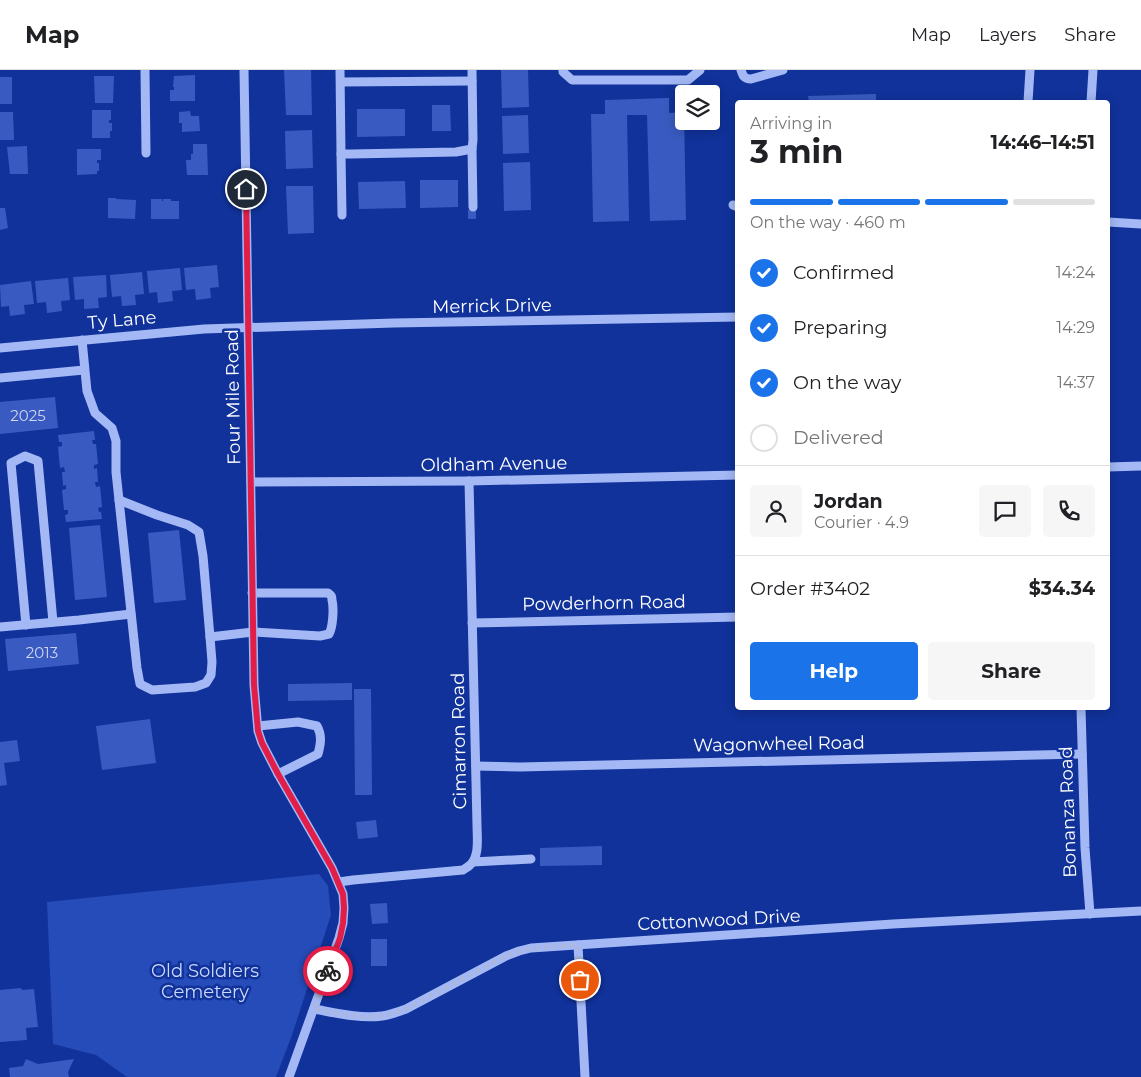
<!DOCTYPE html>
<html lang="en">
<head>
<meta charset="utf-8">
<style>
	:root { --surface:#fff; --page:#f6f6f6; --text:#202124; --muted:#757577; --line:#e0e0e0; --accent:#1a73e8 }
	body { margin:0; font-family:Montserrat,sans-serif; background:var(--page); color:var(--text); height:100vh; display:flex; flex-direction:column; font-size:19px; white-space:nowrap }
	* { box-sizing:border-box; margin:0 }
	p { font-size:16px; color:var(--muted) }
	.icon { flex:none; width:28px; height:28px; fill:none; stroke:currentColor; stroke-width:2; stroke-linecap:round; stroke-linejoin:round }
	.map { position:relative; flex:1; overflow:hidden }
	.side { position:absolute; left:735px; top:30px; width:375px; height:610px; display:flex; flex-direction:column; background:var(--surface); border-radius:5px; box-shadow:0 2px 12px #0003 }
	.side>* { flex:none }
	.fabs { position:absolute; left:675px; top:15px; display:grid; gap:10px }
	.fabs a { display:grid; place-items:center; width:45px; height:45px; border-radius:5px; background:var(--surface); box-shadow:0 2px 12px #0003; font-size:25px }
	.pin { position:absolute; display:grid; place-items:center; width:42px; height:42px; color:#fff; margin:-21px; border:2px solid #fff; border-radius:50%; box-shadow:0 1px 5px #0007 }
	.courier { position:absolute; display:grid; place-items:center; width:50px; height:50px; margin:-25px; border:4px solid #e11d48; border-radius:50%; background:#fff; color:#222; box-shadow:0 1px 6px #0007 }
	.summary em { font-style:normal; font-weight:700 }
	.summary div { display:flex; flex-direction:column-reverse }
	.summary { display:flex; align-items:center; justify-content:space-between; height:85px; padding:0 15px }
	h1 { font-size:32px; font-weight:700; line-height:38px }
	.bar { display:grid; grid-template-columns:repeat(4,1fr); gap:8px 5px; align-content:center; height:60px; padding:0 15px }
	.bar i { height:6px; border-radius:4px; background:var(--line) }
	.bar .selected { background:var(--accent) }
	.bar p { grid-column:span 4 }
	.line { display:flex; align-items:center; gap:12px; padding:0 15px; border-top:1px solid var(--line) }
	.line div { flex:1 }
	.round { display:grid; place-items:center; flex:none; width:52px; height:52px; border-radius:5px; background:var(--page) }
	ol { padding:0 15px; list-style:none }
	li { display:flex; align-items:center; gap:15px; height:55px }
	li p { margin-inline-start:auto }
	li .icon { padding:5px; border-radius:50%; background:var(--accent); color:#fff; stroke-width:4 }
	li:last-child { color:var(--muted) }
	li i { width:28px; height:28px; border:2px solid var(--line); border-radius:50% }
	.cta { display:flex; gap:10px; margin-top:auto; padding:10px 15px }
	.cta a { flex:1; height:58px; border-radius:5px; background:var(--accent); color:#fff; font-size:20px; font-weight:700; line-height:58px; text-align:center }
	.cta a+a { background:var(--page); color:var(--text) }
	header { display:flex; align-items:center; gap:30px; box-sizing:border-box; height:70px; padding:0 25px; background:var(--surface); border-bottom:1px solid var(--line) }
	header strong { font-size:24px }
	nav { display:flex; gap:28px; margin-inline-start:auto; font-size:18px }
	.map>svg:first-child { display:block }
</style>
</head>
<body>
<header>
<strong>Map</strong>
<nav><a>Map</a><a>Layers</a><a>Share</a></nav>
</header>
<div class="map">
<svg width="1141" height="1007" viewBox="0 0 1141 1007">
	<rect width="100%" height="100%" fill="#10329a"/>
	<path fill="#264cba" d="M319 804 328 816 331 845 292 965 276 1007H127L96 985 53 974 47 832Z"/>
	<g fill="#395bc1">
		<path d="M284 0H311L312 45H286Z"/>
		<path d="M501 0H528L529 37 502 38Z"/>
		<path d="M195 5V31H170V20H174V17H173L174 6Z"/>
		<path d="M94 6H114L113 33H95Z"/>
		<rect x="0" y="7" width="12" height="27"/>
		<path d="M876 24V32H809L808 26Z"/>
		<path d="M669 28V43L684 42 686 150 650 151 647 45H627L629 151 593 152 591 44H605V30Z"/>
		<path d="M432 35H450L451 61H432Z"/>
		<path d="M357 39H405V66L357 67Z"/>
		<path d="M92 40H111V50H109V53H112V61H110V68H92Z"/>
		<path d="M190 41 191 46H199L200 61 182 62V53H179V42Z"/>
		<path d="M0 42H13L14 70H0Z"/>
		<path d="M528 45 529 83 503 84 502 46Z"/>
		<path d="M312 60 313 98 286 99 285 61Z"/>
		<path d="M193 74H207L208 105H187L186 90H191V84H193Z"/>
		<path d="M27 76 28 104H10L7 77Z"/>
		<path d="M77 79H101V90H97V93H99V101H97V104L77 105Z"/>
		<path d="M530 92 531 140 504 141 503 93Z"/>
		<path d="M420 110H458V137L420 138Z"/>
		<path d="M405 111 406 138 359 139 358 112Z"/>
		<path d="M286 116H313L314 163 288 164Z"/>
		<path d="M108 128H116V129L136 130 135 149 108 148Z"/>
		<path d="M151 129H162V131H163V129H171V131H179V149H151Z"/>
		<path d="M0 138H5L8 158 0 160Z"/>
		<rect x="468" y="140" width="8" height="9"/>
		<path d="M217 195 219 217 210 218 211 228 196 230 195 219 186 220 184 198Z"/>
		<path d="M180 198 182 220 172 221 173 231 158 233 157 222 149 223 147 201Z"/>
		<path d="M142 202 144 224 135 225 136 235 122 236 121 226 112 227 110 205Z"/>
		<path d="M106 205 107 227 98 228 99 238 84 239V229L75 230 73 207Z"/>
		<path d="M68 208 70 230 61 231 62 241 47 243 46 232 37 233 35 211Z"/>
		<path d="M31 211 34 234 24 235 25 244 10 246 9 236 1 237 0 215Z"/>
		<path d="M55 327 58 358 0 364V332Z"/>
		<path d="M94 361 95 370H92L93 374H96L98 394 94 395V399L97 398 98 412H95L96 417 100 416 102 437 98 438 99 442H101L102 449 66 452 65 445 68 444V440H64L62 420 66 419V415L63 416 62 402H65L64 397 60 398 58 377 62 376V372H59L58 365Z"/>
		<path d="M100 455 107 527 75 530 69 458Z"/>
		<path d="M179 460 186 530 154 533 148 463Z"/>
		<path d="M76 563 79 594 8 601 5 569Z"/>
		<path d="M352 613V630L288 631V614Z"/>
		<path d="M354 619H371L372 725H355Z"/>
		<path d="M150 649 156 693 102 700 96 656Z"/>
		<path d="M17 670 20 691 4 693 7 715 0 716V672Z"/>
		<path d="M376 750 378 767 358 769 356 752Z"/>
		<path d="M602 776V795L540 796V778Z"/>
		<path d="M387 833 388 853 372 854 370 834Z"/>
		<rect x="371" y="869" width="16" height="27"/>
		<path d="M21 918 22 920 34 919 38 957 26 958 27 970 0 972V920Z"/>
		<path d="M26 989 38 994 74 989 68 1002 69 1007H10L9 998 23 996Z"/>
	</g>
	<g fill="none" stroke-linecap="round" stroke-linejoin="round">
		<g stroke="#a3b8f4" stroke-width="9">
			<path d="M145 0 146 83"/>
			<path d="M244 0 254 615 258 661 262 673 278 704 332 798 343 824 344 838 343 853 339 868 289 1007"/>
			<path d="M340 0 341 84H351L456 82 472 79 473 70 472 0"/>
			<path d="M563 0V2L572 10H688L700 0"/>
			<path d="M741 0C743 6 744 9 751 9L783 0"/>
			<path d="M341 12 472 11"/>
			<path d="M1028 32 1030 0"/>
			<path d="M1091 32 1093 0"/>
			<path d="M472 79 473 137"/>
			<path d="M341 84 342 145"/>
			<path d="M733 135 738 137"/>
			<path d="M1108 152 1141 154"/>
			<path d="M82 270 87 321 95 343 112 358 116 371V402L137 598 140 614 152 620 195 617 206 613 211 605 212 592 210 567 253 562 320 566 329 564C333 557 334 538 332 530 332 526 331 525 328 523H252"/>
			<path d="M0 278 204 259 394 253 738 247"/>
			<path d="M0 308 84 300"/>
			<path d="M1108 397 1141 396"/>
			<path d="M251 412 469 411 738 405"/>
			<path d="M119 430 157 445 188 455 199 462 203 486 210 567"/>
			<path d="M472 553 738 547"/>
			<path d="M26 555 11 393 25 386 38 391 53 552"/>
			<path d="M0 557 79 550 131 544"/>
			<path d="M1081 638 1085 778 1090 844"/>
			<path d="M258 656 298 652 317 656C322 665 321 673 318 684L278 704"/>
			<path d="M476 696 520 697 1082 684"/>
			<path d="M473 792 531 789"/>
			<path d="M339 812 353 810 463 800C466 798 468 797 470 795 480 786 477 767 477 755L469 411"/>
			<path d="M578 875 585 1007"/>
			<path d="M314 939C336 943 360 949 382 946 390 945 398 942 406 939L506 886 519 881 531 878 893 854 1141 841"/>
		</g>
	</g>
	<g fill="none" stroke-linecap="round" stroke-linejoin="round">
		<path stroke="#abb7dc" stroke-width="5" stroke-dasharray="0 9" d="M328 901 314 939C336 943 360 949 382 946 390 945 398 942 406 939L506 886C530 877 553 876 578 875L580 910"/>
		<path stroke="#e11d48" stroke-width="6" d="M246 119 254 615 258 661 262 673 278 704 332 798 343 824 344 838 343 853 340 868 328 901"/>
	</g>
	<g text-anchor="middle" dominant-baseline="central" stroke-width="5" stroke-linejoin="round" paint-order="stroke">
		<g font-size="15" fill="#ced6f0">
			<text x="28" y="345">2025</text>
			<text x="42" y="582">2013</text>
		</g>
		<g font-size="18" fill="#fff" stroke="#10329a">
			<text transform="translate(492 236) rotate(-1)">Merrick Drive</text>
			<text transform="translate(122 250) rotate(-5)">Ty Lane</text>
			<text transform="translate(233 327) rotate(-91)">Four Mile Road</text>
			<text transform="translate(494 394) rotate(-1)">Oldham Avenue</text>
			<text transform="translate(604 533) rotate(-1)">Powderhorn Road</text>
			<text transform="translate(459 671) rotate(-91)">Cimarron Road</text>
			<text transform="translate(779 674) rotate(-1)">Wagonwheel Road</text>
			<text transform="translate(1068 742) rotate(-92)">Bonanza Road</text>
			<text transform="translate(719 850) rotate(-3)">Cottonwood Drive</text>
		</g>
		<g font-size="18" fill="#cbd9fe" stroke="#10329a">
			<text x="205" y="901">Old Soldiers<tspan x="205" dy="21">Cemetery</tspan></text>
		</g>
	</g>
</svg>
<div class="fabs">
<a><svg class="icon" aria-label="layers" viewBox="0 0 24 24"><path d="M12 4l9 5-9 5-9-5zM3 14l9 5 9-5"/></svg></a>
</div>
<div class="pin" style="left:580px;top:910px;background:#ea580c"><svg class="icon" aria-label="bag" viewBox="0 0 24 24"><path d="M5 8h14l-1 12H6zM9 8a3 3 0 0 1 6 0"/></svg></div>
<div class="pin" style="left:246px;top:119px;background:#1f2937"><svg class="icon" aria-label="home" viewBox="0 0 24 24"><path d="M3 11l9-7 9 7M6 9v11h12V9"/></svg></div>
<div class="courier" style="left:328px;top:901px"><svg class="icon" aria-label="bike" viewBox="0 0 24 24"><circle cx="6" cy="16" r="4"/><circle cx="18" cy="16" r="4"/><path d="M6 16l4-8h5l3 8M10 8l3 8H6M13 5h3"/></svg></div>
<section class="side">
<div class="summary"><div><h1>3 min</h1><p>Arriving in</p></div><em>14:46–14:51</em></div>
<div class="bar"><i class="selected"></i><i class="selected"></i><i class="selected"></i><i></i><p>On the way · 460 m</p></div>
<ol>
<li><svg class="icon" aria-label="check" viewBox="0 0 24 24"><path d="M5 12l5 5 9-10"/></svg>Confirmed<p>14:24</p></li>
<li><svg class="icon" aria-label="check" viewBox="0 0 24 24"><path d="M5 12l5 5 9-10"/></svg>Preparing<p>14:29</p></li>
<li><svg class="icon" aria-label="check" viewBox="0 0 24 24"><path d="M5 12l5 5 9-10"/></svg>On the way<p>14:37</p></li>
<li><i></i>Delivered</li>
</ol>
<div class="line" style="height:90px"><a class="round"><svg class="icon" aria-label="person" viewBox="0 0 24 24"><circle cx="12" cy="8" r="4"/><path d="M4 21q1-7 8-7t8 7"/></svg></a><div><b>Jordan</b><p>Courier · 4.9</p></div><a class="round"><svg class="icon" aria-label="chat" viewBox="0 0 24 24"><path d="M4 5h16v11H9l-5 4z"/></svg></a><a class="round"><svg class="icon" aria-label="phone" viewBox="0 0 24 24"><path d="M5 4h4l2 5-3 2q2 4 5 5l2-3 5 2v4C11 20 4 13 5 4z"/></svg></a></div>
<div class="line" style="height:65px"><div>Order #3402</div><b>$34.34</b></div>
<div class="cta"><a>Help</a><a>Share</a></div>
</section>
</div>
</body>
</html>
